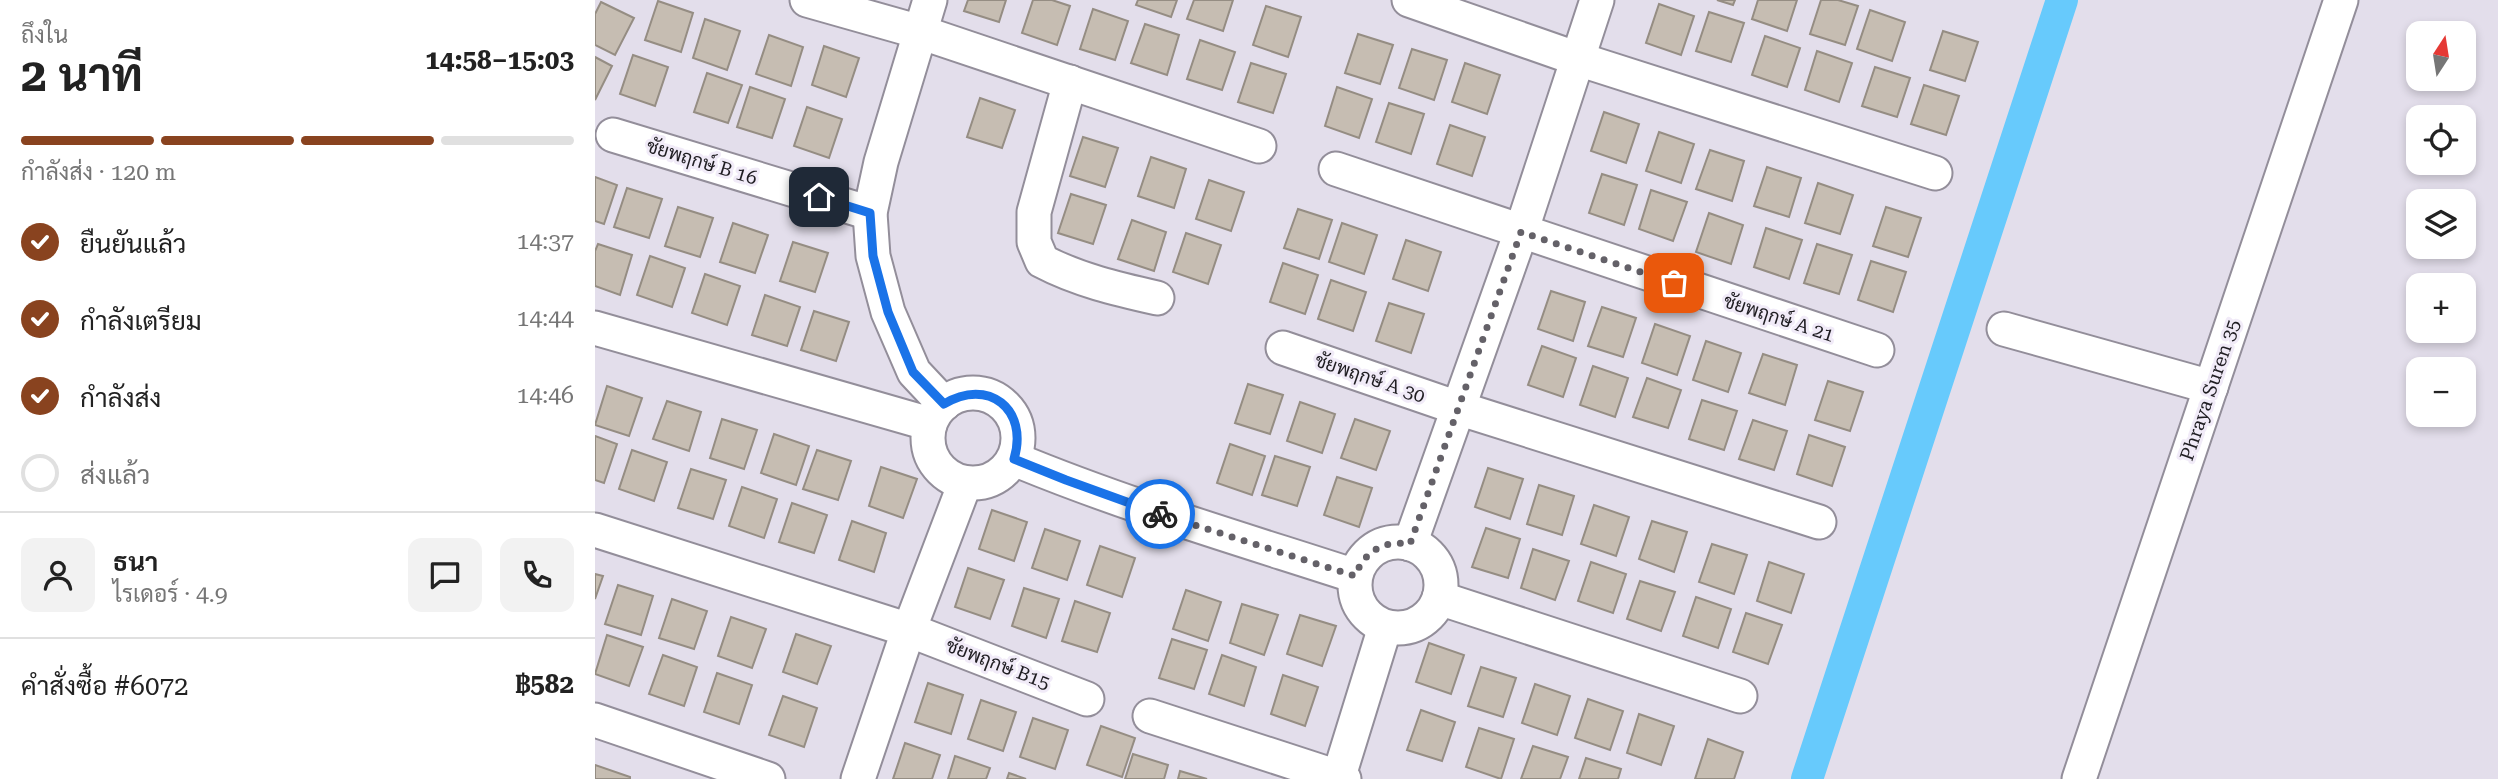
<!DOCTYPE html>
<html lang="th">
<head>
<meta charset="utf-8">
<style>
	:root { --surface:#fff; --page:#f2f2f2; --text:#222; --muted:#767676; --line:#e0e0e0; --accent:#89431f }
	body { margin:0; font-family:"Roboto Serif",Sarabun,serif; background:var(--page); color:var(--text); height:100vh; display:flex; flex-direction:column; font-size:26px; white-space:nowrap }
	* { box-sizing:border-box; margin:0 }
	p { font-size:23px; color:var(--muted) }
	.icon { flex:none; width:38px; height:38px; fill:none; stroke:currentColor; stroke-width:2; stroke-linecap:round; stroke-linejoin:round }
	.map { position:relative; flex:1; overflow:hidden }
	.sheet { display:flex; flex-direction:column; background:var(--surface); width:595px }
	.sheet>* { flex:none }
	.needle { width:46px; rotate:12deg }
	.controls { position:absolute; left:1811px; top:21px; display:grid; gap:14px }
	.controls a { display:grid; place-items:center; width:70px; height:70px; border-radius:14px; background:var(--surface); box-shadow:0 4px 10px #0003; font-size:35px }
	.pin { position:absolute; display:grid; place-items:center; width:60px; height:60px; color:#fff; margin:-30px; border-radius:14px; box-shadow:0 4px 10px #0006 }
	.courier { position:absolute; display:grid; place-items:center; width:70px; height:70px; margin:-35px; border:5px solid #1a73e8; border-radius:50%; background:#fff; color:#222; box-shadow:0 2px 9px #0007 }
	.summary em { font-style:normal; font-weight:700 }
	.summary div { display:flex; flex-direction:column-reverse }
	.summary { display:flex; align-items:center; justify-content:space-between; height:119px; padding:0 21px }
	h1 { font-size:46px; font-weight:700; line-height:52px }
	.bar { display:grid; grid-template-columns:repeat(4,1fr); gap:10px 7px; align-content:center; height:84px; padding:0 21px }
	.bar i { height:9px; border-radius:5px; background:var(--line) }
	.bar .selected { background:var(--accent) }
	.bar p { grid-column:span 4 }
	.line { display:flex; align-items:center; gap:18px; padding:0 21px; border-top:2px solid var(--line) }
	.line div { flex:1 }
	.round { display:grid; place-items:center; flex:none; width:74px; height:74px; border-radius:14px; background:var(--page) }
	ol { padding:0 21px; list-style:none }
	li { display:flex; align-items:center; gap:21px; height:77px }
	li p { margin-inline-start:auto }
	li .icon { padding:7px; border-radius:50%; background:var(--accent); color:#fff; stroke-width:4 }
	li:last-child { color:var(--muted) }
	li i { width:38px; height:38px; border:4px solid var(--line); border-radius:50% }
	main { display:flex; flex:1; min-height:0 }
	.map>svg:first-child { display:block }
</style>
</head>
<body>
<main>
<section class="sheet">
<div class="summary"><div><h1>2 นาที</h1><p>ถึงใน</p></div><em>14:58–15:03</em></div>
<div class="bar"><i class="selected"></i><i class="selected"></i><i class="selected"></i><i></i><p>กำลังส่ง · 120 m</p></div>
<ol>
<li><svg class="icon" aria-label="check" viewBox="0 0 24 24"><path d="M5 12l5 5 9-10"/></svg>ยืนยันแล้ว<p>14:37</p></li>
<li><svg class="icon" aria-label="check" viewBox="0 0 24 24"><path d="M5 12l5 5 9-10"/></svg>กำลังเตรียม<p>14:44</p></li>
<li><svg class="icon" aria-label="check" viewBox="0 0 24 24"><path d="M5 12l5 5 9-10"/></svg>กำลังส่ง<p>14:46</p></li>
<li><i></i>ส่งแล้ว</li>
</ol>
<div class="line" style="height:126px"><a class="round"><svg class="icon" aria-label="person" viewBox="0 0 24 24"><circle cx="12" cy="8" r="4"/><path d="M4 21q1-7 8-7t8 7"/></svg></a><div><b>ธนา</b><p>ไรเดอร์ · 4.9</p></div><a class="round"><svg class="icon" aria-label="chat" viewBox="0 0 24 24"><path d="M4 5h16v11H9l-5 4z"/></svg></a><a class="round"><svg class="icon" aria-label="phone" viewBox="0 0 24 24"><path d="M5 4h4l2 5-3 2q2 4 5 5l2-3 5 2v4C11 20 4 13 5 4z"/></svg></a></div>
<div class="line" style="height:91px"><div>คำสั่งซื้อ #6072</div><b>฿582</b></div>
</section>
<div class="map">
<svg width="1903" height="779" viewBox="0 0 1903 779">
	<rect width="100%" height="100%" fill="#e3deeb"/>
	<g fill="none" stroke-linecap="round" stroke-linejoin="round">
		<path stroke="#67cafc" stroke-width="32" d="M1212 779 1467 0"/>
	</g>
	<g fill="#c6bdb2" stroke="#958d83" stroke-width="2">
		<path d="M373 0H411L404 22 369 11Z"/>
		<path d="M438 0H457L475 6 462 45 427 33Z"/>
		<path d="M543 0H582L576 17 541 5Z"/>
		<path d="M599 0H638L628 31 592 19Z"/>
		<path d="M1122 0H1140L1138 5Z"/>
		<path d="M1163 0H1202L1192 31 1157 19Z"/>
		<path d="M1226 0H1243L1263 6 1250 45 1215 34Z"/>
		<path d="M63 1 98 13 86 52 50 40Z"/>
		<path d="M6 2 39 18 20 55 0 45V14Z"/>
		<path d="M1064 4 1099 16 1086 55 1051 43Z"/>
		<path d="M671 6 706 17 693 57 658 45Z"/>
		<path d="M498 9 533 21 520 60 485 49Z"/>
		<path d="M1275 10 1310 22 1297 61 1262 49Z"/>
		<path d="M1114 12 1149 23 1136 62 1101 51Z"/>
		<path d="M110 19 145 31 132 70 98 58Z"/>
		<path d="M550 24 584 35 572 75 536 63Z"/>
		<path d="M1348 31 1383 42 1370 81 1335 70Z"/>
		<path d="M763 34 798 45 785 84 750 73Z"/>
		<path d="M174 35 208 47 196 86 161 74Z"/>
		<path d="M1170 36 1205 48 1192 87 1157 75Z"/>
		<path d="M605 40 640 52 627 90 592 79Z"/>
		<path d="M229 46 264 58 251 97 217 85Z"/>
		<path d="M817 49 852 60 839 100 804 88Z"/>
		<path d="M1222 51 1257 63 1244 102 1210 90Z"/>
		<path d="M38 55 73 67 60 106 25 94Z"/>
		<path d="M0 57 17 66 0 100Z"/>
		<path d="M656 63 691 74 678 113 643 102Z"/>
		<path d="M870 63 905 75 892 114 857 102Z"/>
		<path d="M1280 67 1315 78 1302 117 1267 106Z"/>
		<path d="M112 73 147 85 133 123 99 112Z"/>
		<path d="M1329 85 1364 96 1351 135 1316 124Z"/>
		<path d="M155 87 190 99 177 138 142 127Z"/>
		<path d="M742 87 777 99 764 138 730 126Z"/>
		<path d="M385 98 420 110 407 148 372 137Z"/>
		<path d="M794 103 829 114 816 154 781 142Z"/>
		<path d="M212 107 247 119 234 158 199 146Z"/>
		<path d="M1009 112 1044 124 1031 163 996 151Z"/>
		<path d="M855 125 890 137 877 176 842 164Z"/>
		<path d="M1064 132 1099 144 1086 183 1051 171Z"/>
		<path d="M488 137 523 148 510 187 475 176Z"/>
		<path d="M1115 150 1149 161 1137 201 1101 189Z"/>
		<path d="M556 157 591 169 579 208 543 196Z"/>
		<path d="M1172 167 1206 178 1194 217 1159 206Z"/>
		<path d="M1007 174 1042 185 1029 225 994 213Z"/>
		<path d="M0 177 22 185 9 224 0 221Z"/>
		<path d="M614 180 649 192 636 231 601 219Z"/>
		<path d="M1223 183 1258 195 1245 234 1210 223Z"/>
		<path d="M32 188 67 199 54 238 19 227Z"/>
		<path d="M1056 190 1092 202 1078 241 1044 229Z"/>
		<path d="M476 194 511 205 498 244 463 233Z"/>
		<path d="M83 207 118 218 105 257 70 246Z"/>
		<path d="M1291 207 1326 218 1313 257 1278 246Z"/>
		<path d="M703 209 737 220 724 259 689 248Z"/>
		<path d="M1114 213 1148 225 1136 264 1101 252Z"/>
		<path d="M537 220 571 232 559 271 523 259Z"/>
		<path d="M138 223 173 235 160 273 125 262Z"/>
		<path d="M747 223 782 235 769 274 734 262Z"/>
		<path d="M1171 228 1207 240 1194 279 1159 267Z"/>
		<path d="M591 233 626 245 613 284 578 272Z"/>
		<path d="M811 240 846 252 833 291 798 279Z"/>
		<path d="M198 242 233 253 220 292 185 281Z"/>
		<path d="M3 244 37 255 25 295 0 286V251Z"/>
		<path d="M1222 244 1257 255 1244 294 1209 283Z"/>
		<path d="M55 256 90 268 77 307 42 295Z"/>
		<path d="M1276 261 1311 272 1298 312 1263 300Z"/>
		<path d="M688 263 723 275 710 314 675 302Z"/>
		<path d="M110 274 145 286 132 325 97 313Z"/>
		<path d="M736 280 771 292 758 331 723 319Z"/>
		<path d="M956 291 990 302 978 341 943 329Z"/>
		<path d="M170 295 205 307 192 346 157 335Z"/>
		<path d="M794 303 829 314 816 353 781 341Z"/>
		<path d="M1007 307 1041 318 1028 357 993 346Z"/>
		<path d="M219 311 254 322 241 361 206 350Z"/>
		<path d="M1060 324 1095 336 1082 375 1047 363Z"/>
		<path d="M1111 341 1146 353 1133 392 1098 380Z"/>
		<path d="M947 346 981 358 968 397 933 385Z"/>
		<path d="M1168 354 1202 365 1190 405 1154 393Z"/>
		<path d="M998 366 1033 378 1020 417 985 405Z"/>
		<path d="M1052 378 1086 390 1073 428 1038 417Z"/>
		<path d="M1233 381 1268 392 1255 431 1220 420Z"/>
		<path d="M653 384 688 395 675 434 640 423Z"/>
		<path d="M12 386 47 398 34 436 0 425Z"/>
		<path d="M1107 400 1142 411 1129 450 1094 439Z"/>
		<path d="M72 401 106 412 94 451 58 439Z"/>
		<path d="M705 402 740 414 727 453 692 441Z"/>
		<path d="M127 419 162 430 149 469 115 458Z"/>
		<path d="M760 419 795 431 781 470 746 458Z"/>
		<path d="M1158 420 1192 431 1179 470 1144 459Z"/>
		<path d="M179 434 214 446 201 485 166 473Z"/>
		<path d="M1214 435 1250 447 1237 486 1202 474Z"/>
		<path d="M0 436 22 444 9 483 0 480Z"/>
		<path d="M635 444 670 456 657 495 622 483Z"/>
		<path d="M37 450 72 462 59 501 24 489Z"/>
		<path d="M222 450 256 461 243 500 208 489Z"/>
		<path d="M680 456 715 467 702 506 667 495Z"/>
		<path d="M286 467 322 479 308 518 274 506Z"/>
		<path d="M893 468 928 479 915 519 880 507Z"/>
		<path d="M96 469 131 480 118 519 83 508Z"/>
		<path d="M742 477 777 488 764 527 729 515Z"/>
		<path d="M944 485 979 496 967 535 932 524Z"/>
		<path d="M147 487 182 499 169 538 134 526Z"/>
		<path d="M197 503 232 515 219 553 184 542Z"/>
		<path d="M999 505 1034 517 1021 556 986 544Z"/>
		<path d="M397 510 432 522 419 561 384 549Z"/>
		<path d="M257 521 291 533 279 572 244 560Z"/>
		<path d="M1057 521 1092 532 1079 572 1044 559Z"/>
		<path d="M891 528 925 539 913 578 877 567Z"/>
		<path d="M450 529 485 541 472 580 437 568Z"/>
		<path d="M1117 544 1152 555 1139 594 1104 582Z"/>
		<path d="M505 546 540 558 527 597 492 585Z"/>
		<path d="M938 549 974 561 960 600 926 588Z"/>
		<path d="M996 562 1031 574 1018 613 983 601Z"/>
		<path d="M1174 562 1209 574 1196 613 1162 601Z"/>
		<path d="M373 568 409 580 395 619 360 607Z"/>
		<path d="M0 574 8 576 0 599Z"/>
		<path d="M1045 581 1080 592 1066 631 1032 619Z"/>
		<path d="M23 585 58 596 46 635 10 624Z"/>
		<path d="M429 588 464 599 451 638 417 626Z"/>
		<path d="M591 590 626 602 613 641 578 629Z"/>
		<path d="M1101 597 1136 609 1123 648 1088 636Z"/>
		<path d="M77 599 112 611 99 649 64 638Z"/>
		<path d="M480 601 515 613 502 652 467 641Z"/>
		<path d="M647 604 683 615 669 655 635 643Z"/>
		<path d="M1151 613 1187 625 1173 664 1138 652Z"/>
		<path d="M705 615 741 626 727 666 692 654Z"/>
		<path d="M136 617 171 629 157 668 123 656Z"/>
		<path d="M201 634 236 646 222 684 188 672Z"/>
		<path d="M12 635 48 647 34 686 0 674Z"/>
		<path d="M577 639 612 650 599 689 564 678Z"/>
		<path d="M834 643 869 655 856 694 821 682Z"/>
		<path d="M68 655 102 667 89 706 54 694Z"/>
		<path d="M627 655 661 667 649 706 614 694Z"/>
		<path d="M886 667 921 678 908 717 873 706Z"/>
		<path d="M122 673 157 685 144 724 109 712Z"/>
		<path d="M688 675 723 687 710 726 676 714Z"/>
		<path d="M333 683 368 695 356 734 320 722Z"/>
		<path d="M940 684 975 696 962 735 927 723Z"/>
		<path d="M188 696 222 708 209 747 174 735Z"/>
		<path d="M993 699 1028 711 1015 750 980 738Z"/>
		<path d="M386 700 421 712 408 751 373 739Z"/>
		<path d="M826 710 860 722 847 761 812 750Z"/>
		<path d="M1044 714 1079 726 1066 765 1032 753Z"/>
		<path d="M438 718 473 730 460 769 425 757Z"/>
		<path d="M506 726 540 738 527 777 492 765Z"/>
		<path d="M884 728 919 739 906 779 871 767Z"/>
		<path d="M1113 739 1148 752 1139 779H1100Z"/>
		<path d="M310 743 345 755 337 779H298Z"/>
		<path d="M938 746 973 757 965 779H926Z"/>
		<path d="M538 754 573 765 569 779H530Z"/>
		<path d="M360 756 395 768 391 779H353Z"/>
		<path d="M991 758 1026 769 1023 779H984Z"/>
		<path d="M0 765 35 777V779H0Z"/>
		<path d="M585 771 612 779H583Z"/>
		<path d="M414 773 431 779H412Z"/>
	</g>
	<g fill="none" stroke-linecap="round" stroke-linejoin="round">
		<defs>
			<g id="street">
				<path d="M212 0 325 32 664 146"/>
				<path d="M335 0 286 162 275 213 278 256 293 312 319 372 349 404"/>
				<path d="M814 0 983 59 1340 173"/>
				<path d="M475 82 439 212V242L447 261C483 280 522 289 562 298"/>
				<path d="M18 135 275 213"/>
				<path d="M741 169 1282 350"/>
				<path d="M0 328 335 424"/>
				<path d="M1409 329 1616 387"/>
				<path d="M688 348 863 408 1224 522"/>
				<circle cx="378" cy="438" r="45"/>
				<path d="M419 459C530 505 646 539 760 576"/>
				<path d="M0 530 314 630 492 699"/>
				<circle cx="803" cy="585" r="43"/>
				<path d="M815 544 926 232 1002 0"/>
				<path d="M844 598 1145 696"/>
				<path d="M555 716 749 779"/>
				<path d="M0 720 173 779"/>
				<path d="M263 779 308 646 370 483"/>
				<path d="M743 779 790 627"/>
				<path d="M1484 779 1746 0"/>
			</g>
		</defs>
		<use href="#street" stroke="#938e9a" stroke-width="37"/>
		<use href="#street" stroke="#fff" stroke-width="33"/>
	</g>
	<g fill="none" stroke-linecap="round" stroke-linejoin="round">
		<path stroke="#646168" stroke-width="7" stroke-dasharray="0 12.6" d="M565 514 760 576C770 551 788 540 815 544L926 232 1079 283"/>
		<path stroke="#1a73e8" stroke-width="9" d="M224 197 275 213 278 256 293 312 318 372 349 404C393 377 434 409 419 459L471 480 565 514"/>
	</g>
	<g text-anchor="middle" dominant-baseline="central" stroke-width="6" stroke-linejoin="round" paint-order="stroke">
		<g font-size="19" fill="#1f1d22" stroke="#f1ebf8">
			<text transform="translate(107 162) rotate(17)">ชัยพฤกษ์ B 16</text>
			<text transform="translate(1184 318) rotate(18)">ชัยพฤกษ์ A 21</text>
			<text transform="translate(775 378) rotate(19)">ชัยพฤกษ์ A 30</text>
			<text transform="translate(1615 390) rotate(-71)">Phraya Suren 35</text>
			<text transform="translate(403 664) rotate(21)">ชัยพฤกษ์ B15</text>
		</g>
	</g>
</svg>
<div class="controls">
<a><svg class="needle" viewBox="-14 -14 28 28"><path d="M0-13l5 13h-10z" fill="#e53935"/><path d="M0 13l5-13h-10z" fill="#767676"/></svg></a>
<a><svg class="icon" aria-label="locate" viewBox="0 0 24 24"><circle cx="12" cy="12" r="6"/><path d="M12 2v4M12 18v4M2 12h4M18 12h4"/></svg></a>
<a><svg class="icon" aria-label="layers" viewBox="0 0 24 24"><path d="M12 4l9 5-9 5-9-5zM3 14l9 5 9-5"/></svg></a>
<a>+</a>
<a>−</a>
</div>
<div class="pin" style="left:1079px;top:283px;background:#ea580c"><svg class="icon" aria-label="bag" viewBox="0 0 24 24"><path d="M5 8h14l-1 12H6zM9 8a3 3 0 0 1 6 0"/></svg></div>
<div class="pin" style="left:224px;top:197px;background:#1f2937"><svg class="icon" aria-label="home" viewBox="0 0 24 24"><path d="M3 11l9-7 9 7M6 9v11h12V9"/></svg></div>
<div class="courier" style="left:565px;top:514px"><svg class="icon" aria-label="bike" viewBox="0 0 24 24"><circle cx="6" cy="16" r="4"/><circle cx="18" cy="16" r="4"/><path d="M6 16l4-8h5l3 8M10 8l3 8H6M13 5h3"/></svg></div>
</div>
</main>
</body>
</html>
